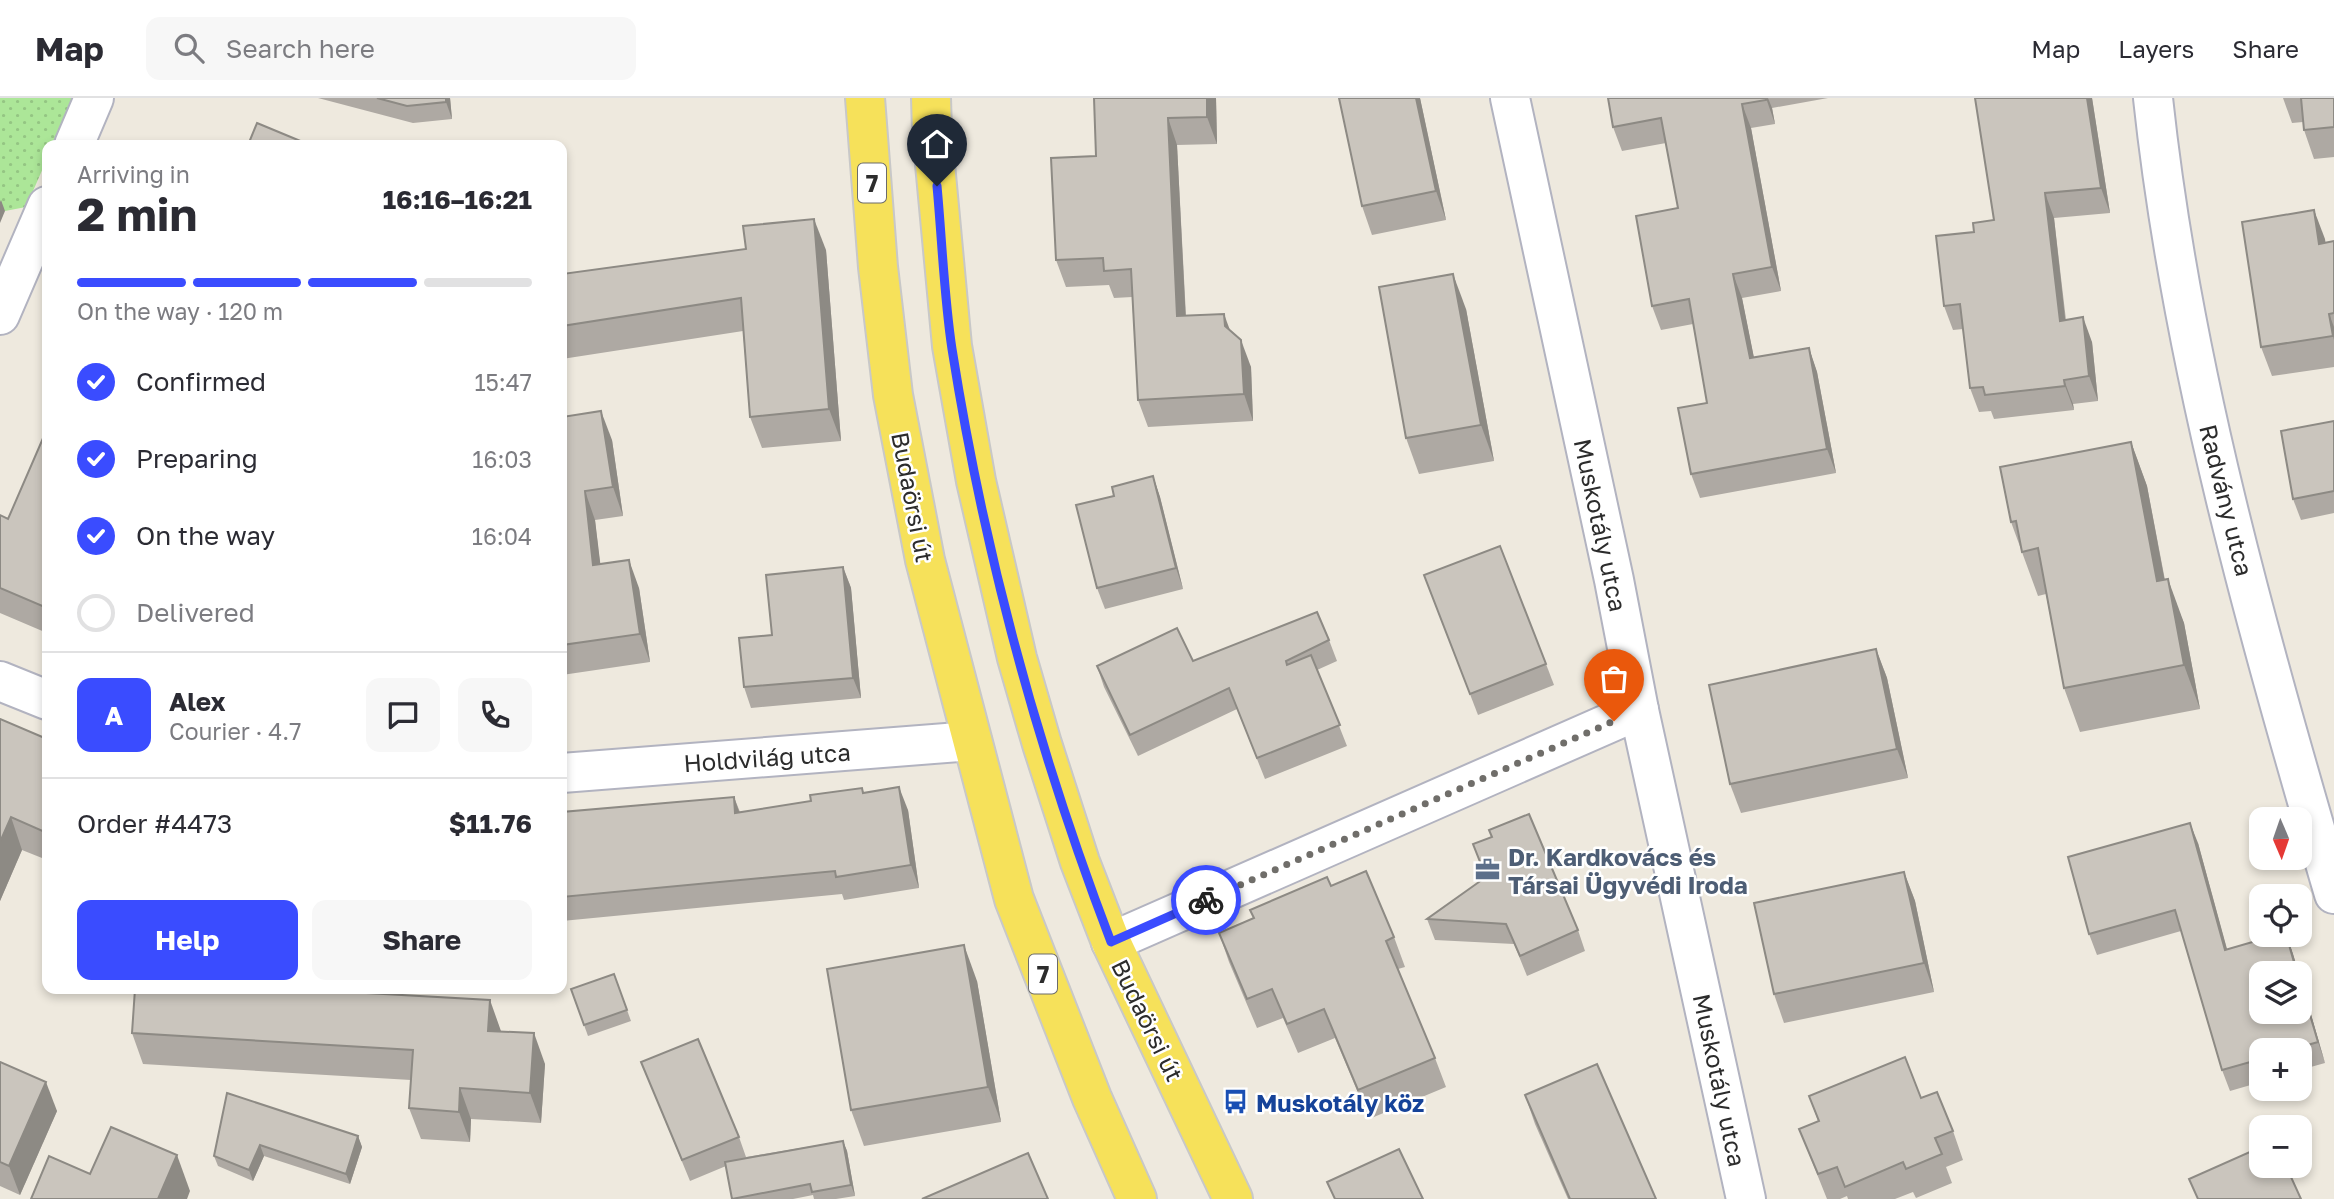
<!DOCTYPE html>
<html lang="en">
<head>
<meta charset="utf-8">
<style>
	:root { --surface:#fff; --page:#f7f7f7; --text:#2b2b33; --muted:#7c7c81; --line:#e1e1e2; --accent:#3a4cff }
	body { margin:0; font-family:"Golos Text",sans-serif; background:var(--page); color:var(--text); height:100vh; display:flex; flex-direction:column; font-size:26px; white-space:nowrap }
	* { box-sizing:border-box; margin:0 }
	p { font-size:23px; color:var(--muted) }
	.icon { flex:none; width:38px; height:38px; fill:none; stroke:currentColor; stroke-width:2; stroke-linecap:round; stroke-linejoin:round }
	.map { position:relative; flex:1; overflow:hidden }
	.drawer { position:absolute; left:42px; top:42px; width:525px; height:854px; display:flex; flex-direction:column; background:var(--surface); border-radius:14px; box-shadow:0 4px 10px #0003 }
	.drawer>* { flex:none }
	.needle { width:46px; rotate:178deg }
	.tools { position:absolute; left:2249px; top:709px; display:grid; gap:14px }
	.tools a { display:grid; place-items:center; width:63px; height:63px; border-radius:14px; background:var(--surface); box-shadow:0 4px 10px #0003; font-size:35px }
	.pin { position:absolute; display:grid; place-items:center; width:60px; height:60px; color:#fff; margin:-72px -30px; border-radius:50% 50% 50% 0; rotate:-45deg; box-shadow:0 0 7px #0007 }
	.pin .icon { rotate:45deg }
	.courier { position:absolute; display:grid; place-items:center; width:70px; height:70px; margin:-35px; border:5px solid #3a4cff; border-radius:50%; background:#fff; color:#222; box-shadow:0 2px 9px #0007 }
	.overview em { font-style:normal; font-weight:700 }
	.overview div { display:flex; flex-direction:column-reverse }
	.overview { display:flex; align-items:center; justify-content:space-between; height:119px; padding:0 35px }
	h1 { font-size:46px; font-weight:700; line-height:52px }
	.bar { display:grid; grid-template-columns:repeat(4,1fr); gap:10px 7px; align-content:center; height:84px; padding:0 35px }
	.bar i { height:9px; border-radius:5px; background:var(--line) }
	.bar .active { background:var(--accent) }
	.bar p { grid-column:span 4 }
	.line { display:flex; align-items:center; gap:18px; padding:0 35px; border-top:2px solid var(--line) }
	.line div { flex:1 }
	.round { display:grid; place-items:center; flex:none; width:74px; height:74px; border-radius:14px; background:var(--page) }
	ol { padding:0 35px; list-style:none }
	li { display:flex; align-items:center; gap:21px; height:77px }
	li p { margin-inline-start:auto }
	li .icon { padding:7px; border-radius:50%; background:var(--accent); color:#fff; stroke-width:4 }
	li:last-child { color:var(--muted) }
	li i { width:38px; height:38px; border:4px solid var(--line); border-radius:50% }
	.button { display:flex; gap:14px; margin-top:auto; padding:14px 35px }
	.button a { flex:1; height:80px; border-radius:14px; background:var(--accent); color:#fff; font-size:28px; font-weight:700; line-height:80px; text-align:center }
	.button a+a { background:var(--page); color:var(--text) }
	header { display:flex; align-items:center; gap:42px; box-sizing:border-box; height:98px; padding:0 35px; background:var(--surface); border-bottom:2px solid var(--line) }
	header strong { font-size:33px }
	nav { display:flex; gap:38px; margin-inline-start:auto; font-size:24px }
	.search { width:490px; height:63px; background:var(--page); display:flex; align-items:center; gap:18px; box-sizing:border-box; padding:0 24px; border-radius:14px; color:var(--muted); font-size:26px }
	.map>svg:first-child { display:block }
</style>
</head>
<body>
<header>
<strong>Map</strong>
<div class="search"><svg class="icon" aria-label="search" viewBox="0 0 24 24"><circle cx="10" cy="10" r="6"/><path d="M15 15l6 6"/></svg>Search here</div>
<nav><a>Map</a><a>Layers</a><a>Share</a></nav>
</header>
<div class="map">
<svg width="2334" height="1101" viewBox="0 0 2334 1101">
	<defs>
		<pattern id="grass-dots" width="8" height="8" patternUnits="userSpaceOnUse" patternTransform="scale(1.75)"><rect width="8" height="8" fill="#ace698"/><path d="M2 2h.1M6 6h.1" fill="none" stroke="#94c583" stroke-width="1.8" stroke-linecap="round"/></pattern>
	</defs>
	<rect width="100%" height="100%" fill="#eee9de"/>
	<path fill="url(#grass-dots)" d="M0 0H74L53 47H47V61L26 109 5 113 0 111Z"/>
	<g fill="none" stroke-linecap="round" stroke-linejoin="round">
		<defs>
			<g id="minor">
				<path d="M1510 0 1614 482 1639 612 1746 1101"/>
				<path d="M2153 0C2182 271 2258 535 2334 796"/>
				<path d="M74 47 94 0"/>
				<path d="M0 217 47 108"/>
				<path d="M0 583 47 602"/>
				<path d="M562 675 972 643"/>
				<path d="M1111 844 1639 612"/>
			</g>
			<g id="major">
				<path d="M865 0 878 169 893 297 925 462 1014 801 1092 1000 1137 1101"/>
				<path d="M931 0 932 34 952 248 976 383 1017 560 1042 646 1080 764 1111 844 1233 1101"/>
			</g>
		</defs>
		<use href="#minor" stroke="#b2b3c0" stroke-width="42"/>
		<use href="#major" stroke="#c8c8c8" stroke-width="42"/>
		<use href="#minor" stroke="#fff" stroke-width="38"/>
		<use href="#major" stroke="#f6e15a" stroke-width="38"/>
	</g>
	<g fill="#aea9a3">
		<path d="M318 0H450L452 21 413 25Z"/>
		<path d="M1094 0H1216L1217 46 1177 47 1186 218 1230 232 1251 269 1253 323 1148 329 1138 302 1132 199 1114 200 1109 187 1066 189 1056 162 1096 58Z"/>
		<path d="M1420 0 1446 122 1372 137 1362 108Z"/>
		<path d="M1608 0H1828L1772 10 1775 26 1751 30 1781 193 1742 200 1754 260 1809 250 1817 274 1836 375 1700 400 1691 376 1707 305 1693 226 1661 232 1652 208 1678 110 1666 45 1622 53 1613 29Z"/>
		<path d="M1975 0H2092L2110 115 2054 120 2066 222 2092 244 2098 303 2073 306 2074 312 1994 321 1991 313 1979 314 1970 290 1963 231 1953 232 1944 208 1974 134 1994 122Z"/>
		<path d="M2283 0H2334V59L2314 61 2304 32 2303 24 2292 25Z"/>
		<path d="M2314 112 2325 145 2334 143V269L2272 278 2261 249Z"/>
		<path d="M826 152 841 343 762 350 750 319 743 233 562 261V176Z"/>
		<path d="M1466 211 1494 363 1419 376 1406 340Z"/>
		<path d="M562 319 612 342 623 418 595 422 600 466 639 490 650 564 562 577Z"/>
		<path d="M2334 323V415L2301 422 2293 401Z"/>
		<path d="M47 331V535L0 515V417L8 421Z"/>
		<path d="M2131 344 2147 388 2165 482 2184 525 2200 611 2080 634 2064 590 2046 496 2038 498 2011 424Z"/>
		<path d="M1153 378 1160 399 1183 491 1105 511 1097 490 1114 398Z"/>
		<path d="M843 469 851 490 861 600 751 610 744 589 772 537Z"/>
		<path d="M1424 477 1546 566 1554 587 1478 617Z"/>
		<path d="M1329 542 1337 563 1317 572 1347 648 1265 681 1237 611 1138 658 1104 589 1097 568 1193 563Z"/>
		<path d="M1876 551 1887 580 1908 680 1741 715 1730 686Z"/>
		<path d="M0 621 47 641V762L22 752 0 803Z"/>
		<path d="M864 695 908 712 919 790 844 802 842 796 562 823V714L734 699 740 714Z"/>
		<path d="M2198 745 2227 852 2286 836 2293 856 2325 965 2300 972V952H2261V984L2230 993 2222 972 2181 833 2097 857 2089 836Z"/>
		<path d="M1473 746 1578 832 1585 853 1527 878 1514 846 1435 842 1427 821 1486 780Z"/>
		<path d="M1904 774 1915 803 1934 894 1784 925 1774 896Z"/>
		<path d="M1331 788 1394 839 1405 869 1398 871 1435 960 1446 989 1369 1021 1335 940 1298 955 1283 920 1257 930 1229 864 1219 835Z"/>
		<path d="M614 876 631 923 588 938 584 927Z"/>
		<path d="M977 883 1001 1024 864 1048 851 1012Z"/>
		<path d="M135 891H371L373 896 501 933 545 966 541 1025 471 1021 470 1044 421 1041 409 1010 411 982 143 966 132 935Z"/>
		<path d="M0 964 57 1013 20 1097 0 1088Z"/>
		<path d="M641 964 739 1039 746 1059 843 1043 847 1053 855 1098 836 1101H814L813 1097 793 1101H732L726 1068 690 1083Z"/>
		<path d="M227 995 358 1038 362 1049 350 1086 264 1058 253 1083 218 1068 214 1058Z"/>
		<path d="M1525 997 1656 1101H1568L1535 1026Z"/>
		<path d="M1809 998 1921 1000 1953 1033 1963 1062 1946 1069 1952 1085 1916 1100 1913 1094 1895 1101H1848L1847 1098 1840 1101H1827L1799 1031 1818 1023Z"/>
	</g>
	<g fill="#8d8a84">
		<path d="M446 0H450L452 21 446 4Z"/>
		<path d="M1207 0H1216L1217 46 1207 19Z"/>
		<path d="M1416 0H1420L1446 122 1436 93Z"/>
		<path d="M1766 0H1768L1772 10 1775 26Z"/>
		<path d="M2087 0H2092L2110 115 2101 90Z"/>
		<path d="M1742 6 1751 30 1781 193 1772 169Z"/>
		<path d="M1168 20 1177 47 1187 245 1177 218Z"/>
		<path d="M2045 95 2054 120 2068 247 2060 223Z"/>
		<path d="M1 102 5 113 0 125V104Z"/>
		<path d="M2314 112 2325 141 2330 175 2319 146Z"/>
		<path d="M814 121 826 152 841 343 829 311Z"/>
		<path d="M1453 176 1466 211 1494 363 1481 327Z"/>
		<path d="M1733 176 1742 200 1759 285 1750 260Z"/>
		<path d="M1224 216 1234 243 1225 228Z"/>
		<path d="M2329 216 2334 229V242L2333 238Z"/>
		<path d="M2083 219 2092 244 2098 303 2089 278Z"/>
		<path d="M1241 242 1251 269 1253 323 1244 296Z"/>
		<path d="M1809 250 1817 274 1836 375 1827 351Z"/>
		<path d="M2064 282 2073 306 2074 312 2065 288Z"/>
		<path d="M601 313 612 342 623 418 613 389Z"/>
		<path d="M2131 344 2147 388 2173 527 2157 483Z"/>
		<path d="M1153 378 1160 399 1183 491 1176 470Z"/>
		<path d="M585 393 595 422 604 496 593 467Z"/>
		<path d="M629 462 639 490 650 564 640 536Z"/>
		<path d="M843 469 851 490 861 600 853 580Z"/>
		<path d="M2168 481 2184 525 2200 611 2184 567Z"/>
		<path d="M1876 551 1887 580 1908 680 1897 651Z"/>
		<path d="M899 689 908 712 919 790 911 767Z"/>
		<path d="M734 699 742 722 735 715Z"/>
		<path d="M11 719 22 752 0 803V744Z"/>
		<path d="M2190 725 2198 745 2233 873 2225 852Z"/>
		<path d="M1904 774 1915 803 1934 894 1924 865Z"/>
		<path d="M2286 836 2293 856 2299 875H2297Z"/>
		<path d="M964 847 977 883 1001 1024 988 989Z"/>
		<path d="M2300 878 2325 965 2318 944 2300 883Z"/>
		<path d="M367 891H371L379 912 367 895Z"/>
		<path d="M490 902 501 933H488Z"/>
		<path d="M534 935 545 966 541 1025 530 995Z"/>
		<path d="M46 984 57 1013 20 1097 9 1068Z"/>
		<path d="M460 990 471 1021 470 1044 459 1014Z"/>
		<path d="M358 1038 362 1049 350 1086 346 1076Z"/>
		<path d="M843 1043 847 1053 855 1098 851 1087Z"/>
		<path d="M260 1047 264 1058 253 1083 249 1072Z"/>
		<path d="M177 1057 190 1093 187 1101H158Z"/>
	</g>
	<g fill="#cac5bd" stroke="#8d8a84" stroke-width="2">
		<path d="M377 0H446V4L407 8Z"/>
		<path d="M1094 0H1207V19L1168 20 1177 218 1224 216 1225 228 1241 242 1244 296 1138 302 1131 171 1104 173 1103 160 1056 162 1051 60 1096 58Z"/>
		<path d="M1339 0H1416L1436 93 1362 108Z"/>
		<path d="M1608 0H1766V2L1742 6 1772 169 1733 176 1750 260 1809 250 1827 351 1691 376 1678 310 1707 305 1689 201 1652 208 1636 118 1678 110 1661 20 1613 29Z"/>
		<path d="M1975 0H2087L2101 90 2045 95 2060 223 2083 219 2089 278 2064 282 2065 288 1985 297 1983 289 1970 290 1960 206 1944 208 1936 138 1974 134 1973 125 1994 122Z"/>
		<path d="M2301 0H2334V29L2304 32Z"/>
		<path d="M257 25 310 47H248Z"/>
		<path d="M2314 112 2319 146 2334 143V215L2329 216 2333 238 2261 249 2242 124Z"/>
		<path d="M814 121 829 311 750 319 741 200 562 228V176L746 151 743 128Z"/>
		<path d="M1453 176 1481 327 1406 340 1379 189Z"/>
		<path d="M601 313 613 389 585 393 593 467 629 462 640 536 562 547V319Z"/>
		<path d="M2334 323V393L2293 401 2281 333Z"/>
		<path d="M47 331V510L0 490V417L8 421Z"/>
		<path d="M2131 344 2157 483 2168 481 2184 567 2064 590 2038 450 2022 454 2016 423 2011 424 2000 369Z"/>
		<path d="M1153 378 1176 470 1097 490 1076 407 1114 398 1112 389Z"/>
		<path d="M1500 448 1546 566 1470 596 1424 477Z"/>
		<path d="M843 469 853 580 744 589 739 540 772 537 766 477Z"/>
		<path d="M1317 514 1329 542 1286 563 1287 567 1311 557 1340 627 1257 660 1229 590 1130 637 1097 568 1177 530 1193 563Z"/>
		<path d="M1876 551 1897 651 1730 686 1709 587Z"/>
		<path d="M0 621 47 641V735L11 719 0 744Z"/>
		<path d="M899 689 911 767 836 779 835 773 562 799V714L734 699 735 715 811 703 810 697 862 690 863 695Z"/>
		<path d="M1529 716 1578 832 1520 858 1506 826 1427 821 1486 779 1473 746 1492 739 1489 732Z"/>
		<path d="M2190 725 2225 852 2280 836H2286L2297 875H2261V914H2300V883L2318 944 2290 952H2261V961L2222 972 2175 812 2089 836 2068 759Z"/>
		<path d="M1366 773 1394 839 1386 843 1435 960 1358 992 1324 911 1287 926 1272 891 1247 901 1219 835 1254 820 1250 812 1327 779 1331 788Z"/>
		<path d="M1904 774 1924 865 1774 896 1754 805Z"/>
		<path d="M964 847 988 989 851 1012 827 871Z"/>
		<path d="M614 876 627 912 584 927 571 891Z"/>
		<path d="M135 891H367V895L490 902 488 933 534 935 530 995 460 990 459 1014 409 1010 413 952 132 935Z"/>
		<path d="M698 941 739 1039 682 1062 641 964Z"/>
		<path d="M1905 959 1921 1000 1937 994 1953 1033 1935 1040 1942 1056 1906 1071 1903 1064 1845 1089 1837 1069 1818 1076 1799 1031 1819 1023 1809 998Z"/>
		<path d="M0 964 46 984 9 1068 0 1064Z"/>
		<path d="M1597 966 1656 1101H1570L1525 997Z"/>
		<path d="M227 995 358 1038 346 1076 260 1047 249 1072 214 1058Z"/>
		<path d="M111 1029 177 1057 158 1101H31L49 1058 90 1076Z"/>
		<path d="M843 1043 851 1087 812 1094 810 1086 732 1101 725 1064Z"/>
		<path d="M2261 1049V1068H2286L2301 1101H2198L2189 1081Z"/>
		<path d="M1399 1051 1423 1101H1335L1327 1084Z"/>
		<path d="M1028 1055 1048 1101H922Z"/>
	</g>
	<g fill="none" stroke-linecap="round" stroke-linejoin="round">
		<path stroke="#706e6a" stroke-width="7" stroke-dasharray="0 12.6" d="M1206 802 1614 623"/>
		<path stroke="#3a4cff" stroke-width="9" d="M937 88C942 142 944 198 952 251 984 454 1038 653 1111 844L1206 802"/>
	</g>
	<defs>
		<symbol id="office-bare" viewBox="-9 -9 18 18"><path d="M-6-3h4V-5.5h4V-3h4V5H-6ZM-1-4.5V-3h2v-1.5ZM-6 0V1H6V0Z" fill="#5c6f8a" stroke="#fff" stroke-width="2.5" paint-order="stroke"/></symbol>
		<symbol id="bus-bare" viewBox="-9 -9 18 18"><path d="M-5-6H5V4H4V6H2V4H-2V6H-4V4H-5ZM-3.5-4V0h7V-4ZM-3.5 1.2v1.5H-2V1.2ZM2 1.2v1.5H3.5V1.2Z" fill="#1a4fb4" stroke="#fff" stroke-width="2.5" paint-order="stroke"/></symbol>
	</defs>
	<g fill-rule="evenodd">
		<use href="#office-bare" x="1470" y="754" width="35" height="35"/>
		<use href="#bus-bare" x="1218" y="986" width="35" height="35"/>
	</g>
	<g text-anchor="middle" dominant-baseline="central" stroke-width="5" stroke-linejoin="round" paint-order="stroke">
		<g fill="#fff" stroke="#6b6b6b" stroke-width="2">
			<rect x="858" y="65.5" width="28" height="39" rx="5"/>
			<rect x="1029" y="856.5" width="28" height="39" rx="5"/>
		</g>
		<g font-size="23" font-weight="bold" fill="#2c2c2c">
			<text x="872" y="85">7</text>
			<text x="1043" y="876">7</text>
		</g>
		<g font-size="24" fill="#2c2c2c" stroke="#fff">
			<text transform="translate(913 399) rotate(79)">Budaörsi út</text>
			<text transform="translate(2227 402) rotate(76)">Radvány utca</text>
			<text transform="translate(1601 427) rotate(78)">Muskotály utca</text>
			<text transform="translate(767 659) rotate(-4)">Holdvilág utca</text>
			<text transform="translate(1148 922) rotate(64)">Budaörsi út</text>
			<text transform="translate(1720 982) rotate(78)">Muskotály utca</text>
		</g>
		<g font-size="24" font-weight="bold" fill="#4e5e75" stroke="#fff" text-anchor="start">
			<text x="1508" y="758">Dr. Kardkovács és<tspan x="1508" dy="28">Társai Ügyvédi Iroda</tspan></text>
		</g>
		<g font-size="24" font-weight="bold" fill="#164399" stroke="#fff" text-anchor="start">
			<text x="1256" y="1004">Muskotály köz</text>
		</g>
	</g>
</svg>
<div class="tools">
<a><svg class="needle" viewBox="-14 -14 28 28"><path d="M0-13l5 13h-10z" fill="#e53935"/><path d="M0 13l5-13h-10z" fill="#7c7c81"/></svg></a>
<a><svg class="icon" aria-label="locate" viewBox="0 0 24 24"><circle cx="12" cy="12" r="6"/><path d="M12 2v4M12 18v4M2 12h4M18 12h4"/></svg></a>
<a><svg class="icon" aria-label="layers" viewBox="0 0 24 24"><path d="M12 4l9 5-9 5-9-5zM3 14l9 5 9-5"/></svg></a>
<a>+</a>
<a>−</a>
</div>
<div class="pin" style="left:1614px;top:623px;background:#ea580c"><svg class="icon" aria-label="bag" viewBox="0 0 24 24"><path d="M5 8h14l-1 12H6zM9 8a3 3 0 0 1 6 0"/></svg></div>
<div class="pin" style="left:937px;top:88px;background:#1f2937"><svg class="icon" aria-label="home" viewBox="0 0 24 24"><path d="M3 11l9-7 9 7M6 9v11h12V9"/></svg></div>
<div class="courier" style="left:1206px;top:802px"><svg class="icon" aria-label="bike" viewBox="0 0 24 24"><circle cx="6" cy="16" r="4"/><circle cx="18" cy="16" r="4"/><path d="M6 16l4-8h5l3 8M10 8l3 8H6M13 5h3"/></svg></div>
<section class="drawer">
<div class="overview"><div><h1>2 min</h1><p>Arriving in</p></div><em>16:16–16:21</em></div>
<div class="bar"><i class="active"></i><i class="active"></i><i class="active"></i><i></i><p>On the way · 120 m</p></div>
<ol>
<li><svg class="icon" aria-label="check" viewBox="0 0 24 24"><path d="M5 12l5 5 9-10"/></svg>Confirmed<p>15:47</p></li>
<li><svg class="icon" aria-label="check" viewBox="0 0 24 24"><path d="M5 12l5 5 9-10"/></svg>Preparing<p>16:03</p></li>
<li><svg class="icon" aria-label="check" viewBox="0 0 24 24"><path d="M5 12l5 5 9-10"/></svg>On the way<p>16:04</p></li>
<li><i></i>Delivered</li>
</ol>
<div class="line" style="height:126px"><b class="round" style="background:var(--accent);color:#fff">A</b><div><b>Alex</b><p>Courier · 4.7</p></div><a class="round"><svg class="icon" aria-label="chat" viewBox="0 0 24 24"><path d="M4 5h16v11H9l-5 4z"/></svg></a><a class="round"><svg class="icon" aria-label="phone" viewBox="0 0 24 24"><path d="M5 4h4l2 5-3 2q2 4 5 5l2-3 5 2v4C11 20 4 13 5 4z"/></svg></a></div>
<div class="line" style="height:91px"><div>Order #4473</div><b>$11.76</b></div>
<div class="button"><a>Help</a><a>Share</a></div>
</section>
</div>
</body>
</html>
